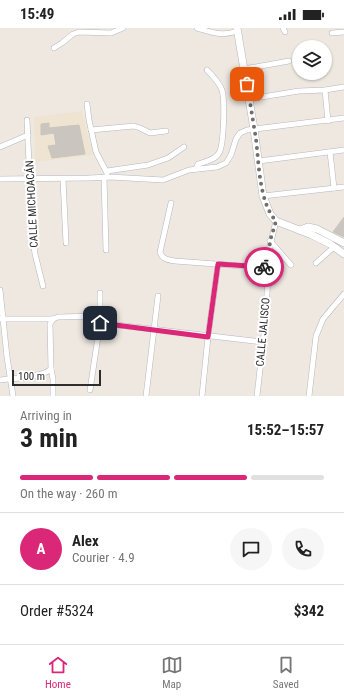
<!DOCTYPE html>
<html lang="en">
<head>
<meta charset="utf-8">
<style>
	:root { --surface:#fff; --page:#f6f6f6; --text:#222; --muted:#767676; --line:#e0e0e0; --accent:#db2777 }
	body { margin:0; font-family:"Roboto Condensed",sans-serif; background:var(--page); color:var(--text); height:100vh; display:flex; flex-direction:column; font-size:15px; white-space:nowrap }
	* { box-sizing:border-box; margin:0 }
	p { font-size:13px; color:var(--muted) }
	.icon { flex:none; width:22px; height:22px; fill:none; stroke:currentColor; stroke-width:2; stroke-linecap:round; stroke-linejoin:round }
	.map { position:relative; height:368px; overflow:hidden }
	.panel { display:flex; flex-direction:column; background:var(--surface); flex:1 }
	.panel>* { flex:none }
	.controls { position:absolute; left:292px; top:12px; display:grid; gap:8px }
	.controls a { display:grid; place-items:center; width:40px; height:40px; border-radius:50%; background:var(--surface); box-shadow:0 1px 3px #0004; font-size:20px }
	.scale { position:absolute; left:12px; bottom:10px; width:89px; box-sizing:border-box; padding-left:4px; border:2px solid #2d2d2d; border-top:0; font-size:11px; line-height:14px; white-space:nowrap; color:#2d2d2d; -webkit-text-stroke:3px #fff; paint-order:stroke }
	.pin { position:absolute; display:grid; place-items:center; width:34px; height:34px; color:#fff; margin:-17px; border-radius:8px; box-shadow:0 2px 6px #0006 }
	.courier { position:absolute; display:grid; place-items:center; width:40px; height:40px; margin:-20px; border:3px solid #db2777; border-radius:50%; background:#fff; color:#222; box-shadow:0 1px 5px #0007 }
	.summary em { font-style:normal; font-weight:700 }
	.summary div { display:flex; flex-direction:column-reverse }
	.summary { display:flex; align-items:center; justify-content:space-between; height:68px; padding:0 20px }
	h1 { font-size:26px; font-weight:700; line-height:30px }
	.bar { display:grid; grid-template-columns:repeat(4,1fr); gap:6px 4px; align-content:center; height:48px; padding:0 20px }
	.bar i { height:5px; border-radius:3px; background:var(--line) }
	.bar .selected { background:var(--accent) }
	.bar p { grid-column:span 4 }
	.line { display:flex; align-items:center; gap:10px; padding:0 20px; border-top:1px solid var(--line) }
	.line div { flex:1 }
	.round { display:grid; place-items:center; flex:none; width:42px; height:42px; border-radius:21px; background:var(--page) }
	.status { display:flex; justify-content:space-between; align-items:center; height:28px; padding:0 20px; background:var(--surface); direction:ltr }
	.status svg { height:11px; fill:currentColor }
	.tab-bar { display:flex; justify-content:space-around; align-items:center; height:56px; border-top:1px solid var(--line); background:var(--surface); font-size:11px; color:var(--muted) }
	.tab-bar a { display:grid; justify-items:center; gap:2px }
	.tab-bar .selected { color:var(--accent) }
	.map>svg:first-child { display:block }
</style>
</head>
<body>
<div class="status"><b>15:49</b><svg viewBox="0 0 49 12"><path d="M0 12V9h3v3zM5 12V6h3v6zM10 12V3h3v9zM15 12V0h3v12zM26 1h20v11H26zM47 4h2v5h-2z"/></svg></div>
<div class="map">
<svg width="344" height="368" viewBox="0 0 344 368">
	<rect width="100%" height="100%" fill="#eee8e1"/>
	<path fill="#efe4d1" d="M82 83 93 127 35 134 34 89Z"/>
	<g fill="#cac6bf" stroke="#cac4ba">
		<path d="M49 95V100L79 97 85 126 52 130 48 118 56 117 54 105 41 107V96Z"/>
		<path d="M344 189V209L333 204Z"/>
	</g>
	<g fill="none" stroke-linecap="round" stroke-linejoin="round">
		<defs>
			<g id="street">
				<path d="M197 0C211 4 222 9 237 3"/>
				<path d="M283 0 285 4"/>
				<path d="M332 5 344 4"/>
				<path d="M54 20 62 15 73 6 79 4 111 5 123 0"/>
				<path d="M244 41 289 33"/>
				<path d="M325 62 328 93"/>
				<path d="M249 71 299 63 325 62 344 59"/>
				<path d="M87 76 89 92 96 124 107 145"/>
				<path d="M27 92 32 202 35 226 43 258"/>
				<path d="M91 102 134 98 140 100 150 105 166 103"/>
				<path d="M0 119 28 107"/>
				<path d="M330 124 334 160"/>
				<path d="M259 133 344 122"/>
				<path d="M196 141 198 136C205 134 215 132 219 125 224 117 225 72 222 62 219 54 213 48 207 42"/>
				<path d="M107 143 148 137 168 130 184 119"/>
				<path d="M104 149 106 222"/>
				<path d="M0 151 89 150 110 149 163 152 189 142 217 139 226 135 231 127 236 111 240 105 247 102 344 90"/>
				<path d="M63 151 66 215"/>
				<path d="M263 168 344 159"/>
				<path d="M171 175 160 224C162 231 168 232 175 233L268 240"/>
				<path d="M270 213 291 237"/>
				<path d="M316 235 334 219"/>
				<path d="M0 262 7 329 13 368"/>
				<path d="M1 291H53L58 289 100 288"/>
				<path d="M53 291 50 296 51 341 53 351V368"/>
				<path d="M100 295 262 314"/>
				<path d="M0 352C13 350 41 350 51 341"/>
				<path d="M90 362 100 295V265"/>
				<path d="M146 368 158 268"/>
				<path d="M202 368 208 309 218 236"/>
				<path d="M257 368 266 288 269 222 276 193"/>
				<path d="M309 368 316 308 323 291 344 266"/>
			</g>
			<g id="secondary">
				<path d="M237 0 254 101 263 168 270 186 276 193 312 207 330 216 344 226"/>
				<path d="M300 202 308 199 317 201 344 215"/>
			</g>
		</defs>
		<use href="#street" stroke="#b4b7c0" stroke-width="6"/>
		<use href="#secondary" stroke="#b4b7c0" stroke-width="8"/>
		<use href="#street" stroke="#fff" stroke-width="5"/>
		<use href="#secondary" stroke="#fff" stroke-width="7"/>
	</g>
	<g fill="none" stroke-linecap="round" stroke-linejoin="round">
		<path stroke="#716e6c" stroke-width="4" stroke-dasharray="0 7.2" d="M247 56C250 74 253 93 256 111 259 136 259 174 276 193L270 213 268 240 264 239"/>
		<path stroke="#db2777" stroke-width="5" d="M100 295 208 309 218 236 264 239"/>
	</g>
	<g text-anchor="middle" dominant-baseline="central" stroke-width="4" stroke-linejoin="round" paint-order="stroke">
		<g font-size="11" fill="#2d2d2d" stroke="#fff">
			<text transform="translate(32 176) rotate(-93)">CALLE MICHOACÁN</text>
			<text transform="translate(263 304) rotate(-85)">CALLE JALISCO</text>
		</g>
	</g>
</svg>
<div class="controls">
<a><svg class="icon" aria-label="layers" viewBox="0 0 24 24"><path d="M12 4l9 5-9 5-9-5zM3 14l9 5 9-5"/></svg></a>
</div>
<div class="scale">100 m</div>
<div class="pin" style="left:247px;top:56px;background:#ea580c"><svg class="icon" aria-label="bag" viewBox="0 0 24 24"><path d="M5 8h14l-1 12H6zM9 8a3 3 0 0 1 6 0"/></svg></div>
<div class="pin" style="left:100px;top:295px;background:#1f2937"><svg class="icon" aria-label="home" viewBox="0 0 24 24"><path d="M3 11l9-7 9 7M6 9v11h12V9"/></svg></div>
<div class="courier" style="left:264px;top:239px"><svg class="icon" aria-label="bike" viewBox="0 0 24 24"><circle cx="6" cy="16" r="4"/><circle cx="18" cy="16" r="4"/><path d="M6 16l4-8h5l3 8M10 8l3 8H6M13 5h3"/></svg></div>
</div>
<section class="panel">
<div class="summary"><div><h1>3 min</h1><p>Arriving in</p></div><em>15:52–15:57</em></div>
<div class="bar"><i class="selected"></i><i class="selected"></i><i class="selected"></i><i></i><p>On the way · 260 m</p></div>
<div class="line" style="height:72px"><b class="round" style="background:var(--accent);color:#fff">A</b><div><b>Alex</b><p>Courier · 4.9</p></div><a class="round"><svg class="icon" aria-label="chat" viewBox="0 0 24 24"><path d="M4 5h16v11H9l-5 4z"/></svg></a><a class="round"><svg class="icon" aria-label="phone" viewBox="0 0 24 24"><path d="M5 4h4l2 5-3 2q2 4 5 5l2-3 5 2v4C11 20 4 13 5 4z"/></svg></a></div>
<div class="line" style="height:52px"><div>Order #5324</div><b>$342</b></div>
</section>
<nav class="tab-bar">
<a class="selected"><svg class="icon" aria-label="home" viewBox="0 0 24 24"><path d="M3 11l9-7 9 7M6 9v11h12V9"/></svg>Home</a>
<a><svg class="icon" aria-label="map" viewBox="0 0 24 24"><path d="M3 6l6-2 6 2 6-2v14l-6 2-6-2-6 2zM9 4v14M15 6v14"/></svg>Map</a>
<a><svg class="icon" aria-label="saved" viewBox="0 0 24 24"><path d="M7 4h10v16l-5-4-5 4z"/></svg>Saved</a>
</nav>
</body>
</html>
